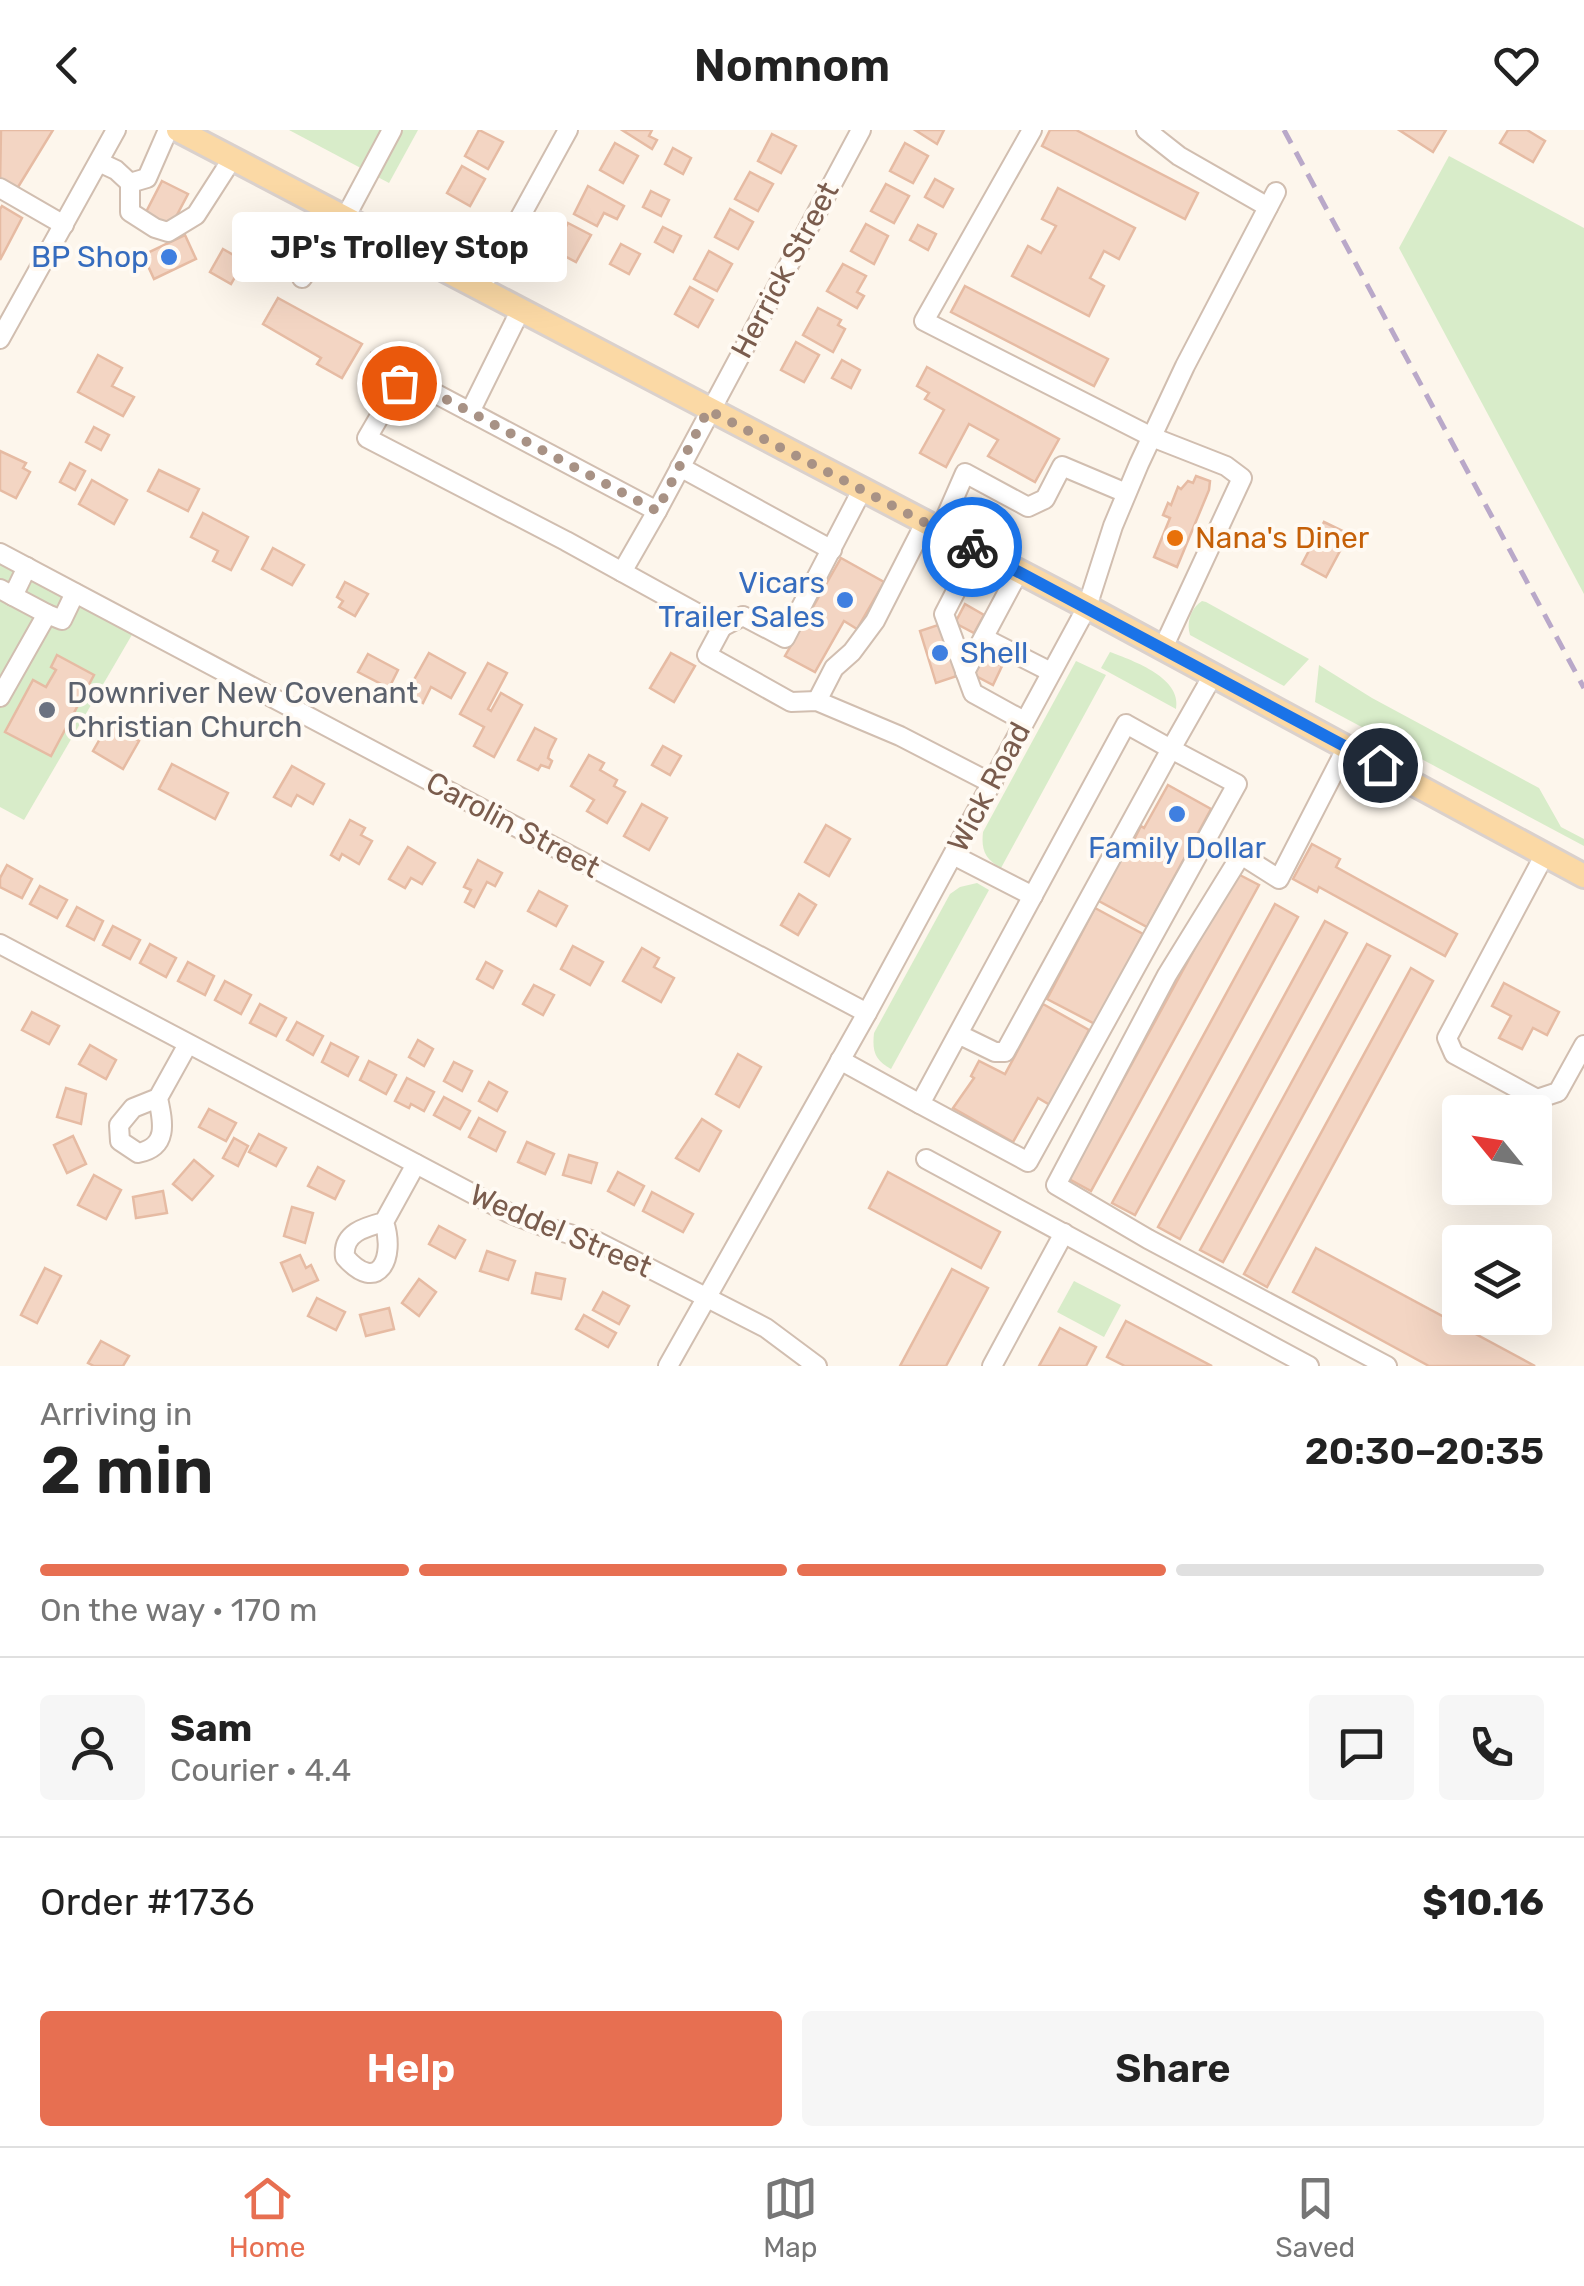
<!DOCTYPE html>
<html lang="en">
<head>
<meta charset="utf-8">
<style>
	:root { --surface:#fff; --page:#f6f6f6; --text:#222; --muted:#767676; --line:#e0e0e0; --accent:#e76f51 }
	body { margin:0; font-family:Rubik,sans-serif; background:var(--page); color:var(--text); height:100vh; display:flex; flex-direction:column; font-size:38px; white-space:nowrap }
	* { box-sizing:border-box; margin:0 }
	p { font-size:32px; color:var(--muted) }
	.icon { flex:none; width:55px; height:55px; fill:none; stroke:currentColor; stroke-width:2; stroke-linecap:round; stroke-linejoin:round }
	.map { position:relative; height:1236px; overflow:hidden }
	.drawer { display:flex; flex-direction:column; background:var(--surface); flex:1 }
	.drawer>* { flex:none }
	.needle { width:65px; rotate:300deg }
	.buttons { position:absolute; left:1442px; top:965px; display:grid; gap:20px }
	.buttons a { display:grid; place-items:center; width:110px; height:110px; border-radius:10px; background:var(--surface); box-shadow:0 10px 40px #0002; font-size:50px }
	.pin { position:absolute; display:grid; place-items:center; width:85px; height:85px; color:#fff; margin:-42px; border:5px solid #fff; border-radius:50%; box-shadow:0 2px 10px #0007 }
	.courier { position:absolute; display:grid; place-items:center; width:100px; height:100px; margin:-50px; border:8px solid #1a73e8; border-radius:50%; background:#fff; color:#222; box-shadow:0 2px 12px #0007 }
	.bubble { position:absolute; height:70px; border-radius:10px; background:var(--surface); box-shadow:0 10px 40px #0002; font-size:32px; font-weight:600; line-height:70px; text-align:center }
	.headline em { font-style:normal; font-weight:600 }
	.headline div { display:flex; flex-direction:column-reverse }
	.headline { display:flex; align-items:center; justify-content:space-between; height:170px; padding:0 40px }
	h1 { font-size:65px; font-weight:600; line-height:75px }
	.bar { display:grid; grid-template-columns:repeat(4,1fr); gap:15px 10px; align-content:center; height:120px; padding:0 40px }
	.bar i { height:12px; border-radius:8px; background:var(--line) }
	.bar .on { background:var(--accent) }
	.bar p { grid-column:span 4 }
	.line { display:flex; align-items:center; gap:25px; padding:0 40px; border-top:2px solid var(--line) }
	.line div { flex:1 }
	.round { display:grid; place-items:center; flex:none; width:105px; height:105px; border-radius:10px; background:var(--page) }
	.button { display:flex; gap:20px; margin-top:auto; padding:20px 40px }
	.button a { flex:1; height:115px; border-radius:10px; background:var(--accent); color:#fff; font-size:40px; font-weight:600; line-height:115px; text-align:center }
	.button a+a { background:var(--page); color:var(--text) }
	header { display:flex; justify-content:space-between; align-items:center; height:130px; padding:0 40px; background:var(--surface); font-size:45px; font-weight:600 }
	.dock { display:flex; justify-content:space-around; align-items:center; height:140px; border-top:2px solid var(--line); background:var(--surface); font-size:28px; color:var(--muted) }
	.dock a { display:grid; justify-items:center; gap:5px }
	.dock .on { color:var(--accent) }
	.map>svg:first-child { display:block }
</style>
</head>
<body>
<header><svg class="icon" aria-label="back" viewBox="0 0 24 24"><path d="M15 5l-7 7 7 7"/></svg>Nomnom<svg class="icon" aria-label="heart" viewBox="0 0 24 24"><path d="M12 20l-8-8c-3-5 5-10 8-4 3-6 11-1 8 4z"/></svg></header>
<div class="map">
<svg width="1584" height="1236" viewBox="0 0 1584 1236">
	<rect width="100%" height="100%" fill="#fdf6ec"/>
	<g fill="#d8ecc9">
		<path d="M289 0H418L389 53Z"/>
		<path d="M1449 26 1584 98V464L1399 118Z"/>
		<path d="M0 432 133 503 24 690 0 677Z"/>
		<path d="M1202 471 1206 472 1309 529 1284 556 1190 505C1186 492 1191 478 1202 471Z"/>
		<path d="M1110 522C1134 531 1182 548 1176 579L1101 538Z"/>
		<path d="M1076 531 1106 545 1001 738C985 729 981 720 983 702Z"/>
		<path d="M1319 535 1372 568 1539 658 1561 697 1584 709V716L1315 572Z"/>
		<path d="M977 753 989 760 891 939C875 930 872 922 874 903L950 764 960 757Z"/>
		<path d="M1074 1151 1121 1175 1104 1207 1057 1182Z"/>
	</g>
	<g fill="#f3d5c3" stroke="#e6bba3" stroke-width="2.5">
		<path d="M1 0H53L15 62 0 54Z"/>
		<path d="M479 0 503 12 488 39 465 26Z"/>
		<path d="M622 0H652L649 6 657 10 652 19Z"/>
		<path d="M915 0H944L937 14Z"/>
		<path d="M1050 0H1076L1198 63 1185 89 1042 16Z"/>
		<path d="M1399 0H1446L1433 22Z"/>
		<path d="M1508 0H1527L1545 11 1533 32 1500 13Z"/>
		<path d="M772 4 796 16 781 43 758 31Z"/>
		<path d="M615 13 638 26 623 53 600 40Z"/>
		<path d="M905 13 928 26 913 53 890 41Z"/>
		<path d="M673 18 691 28 683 44 665 34Z"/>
		<path d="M462 36 485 49 470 76 447 63Z"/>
		<path d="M750 42 773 54 758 81 735 69Z"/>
		<path d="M935 49 953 59 943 77 925 67Z"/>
		<path d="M162 51 188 64 170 98 145 84Z"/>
		<path d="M886 54 909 66 894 93 871 81Z"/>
		<path d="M588 56 624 76 617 89 604 83 597 96 574 84Z"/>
		<path d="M1058 58 1135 98 1119 129 1104 121 1090 148 1104 156 1089 186 1012 146 1028 116 1041 123 1056 96 1042 89Z"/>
		<path d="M651 61 669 70 661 86 643 77Z"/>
		<path d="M2 76 22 88 0 130V79Z"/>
		<path d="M730 79 753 92 738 119 715 107Z"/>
		<path d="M568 93 591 105 576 132 553 120Z"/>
		<path d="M866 94 888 106 874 134 851 121Z"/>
		<path d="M918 95 936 104 928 120 910 110Z"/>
		<path d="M663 97 681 106 673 122 655 112Z"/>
		<path d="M185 105 196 129 154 149 143 125Z"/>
		<path d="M621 114 640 124 629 144 610 134Z"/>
		<path d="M223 119 244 131 231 154 210 142Z"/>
		<path d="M709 121 732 134 717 161 694 149Z"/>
		<path d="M843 134 866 146 857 162 864 166 857 178 827 161Z"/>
		<path d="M965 156 1108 229 1094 256 951 182Z"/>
		<path d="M690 157 713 170 698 197 675 184Z"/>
		<path d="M278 168 362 214 342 248 317 234 321 228 263 194Z"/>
		<path d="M818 178 841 190 838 195 845 199 833 222 803 205Z"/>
		<path d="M796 212 819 225 804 252 781 240Z"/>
		<path d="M371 223 389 233 378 252 361 242Z"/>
		<path d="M98 225 122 238 112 256 134 267 123 286 78 262Z"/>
		<path d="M842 230 860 240 851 258 832 248Z"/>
		<path d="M927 237 1059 309 1035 352 988 326 998 310 969 294 946 337 920 323 944 280 925 269 929 263 917 256Z"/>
		<path d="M94 297 109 305 101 320 86 312Z"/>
		<path d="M0 321 26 333 23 338 30 342 16 368 0 360Z"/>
		<path d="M70 333 85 341 75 360 60 352Z"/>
		<path d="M159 340 199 359 188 381 148 361Z"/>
		<path d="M1196 346 1210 351 1209 360 1177 437 1154 427 1170 388 1163 385 1168 373 1171 375 1178 357 1181 359 1188 351 1193 353Z"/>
		<path d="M92 350 127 370 114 394 79 374Z"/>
		<path d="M203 383 248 407 231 440 213 431 218 421 191 407Z"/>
		<path d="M1324 392 1349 404 1326 447 1302 434Z"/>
		<path d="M273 418 304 435 292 455 262 439Z"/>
		<path d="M841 428 884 452 857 499 844 491 815 542 785 526Z"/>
		<path d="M345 452 368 464 355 486 339 477 343 471 337 467Z"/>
		<path d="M965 474 984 485 974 503 955 493Z"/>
		<path d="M944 493 960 545 936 553 920 501Z"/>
		<path d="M429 523 465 543 451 568 431 557 423 573 406 564Z"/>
		<path d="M671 523 695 536 674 572 650 558Z"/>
		<path d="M368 524 398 540 389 558 358 542Z"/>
		<path d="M57 525 94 545 51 626 5 602 33 550 46 557 56 540 51 537Z"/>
		<path d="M984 527 1002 536 993 555 974 545Z"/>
		<path d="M488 533 507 543 488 579 491 581 501 563 522 575 494 627 474 616 484 597 460 584Z"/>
		<path d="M109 593 139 611 123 639 93 621Z"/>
		<path d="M535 598 556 609 550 621 548 628 552 631 549 638 541 635 538 640 518 630Z"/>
		<path d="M663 616 681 626 670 645 652 635Z"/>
		<path d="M589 625 604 633 600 640 617 650 614 656 625 662 607 693 587 681 594 670 571 656Z"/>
		<path d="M172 634 228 663 215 689 159 659Z"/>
		<path d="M292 636 324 654 313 674 297 665 291 676 274 667Z"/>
		<path d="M1168 655 1211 679 1147 797 1097 770 1121 726 1125 727 1141 696 1144 698Z"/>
		<path d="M642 674 667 688 649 720 624 706Z"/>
		<path d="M350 690 365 698 361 705 372 711 359 734 342 724 339 730 331 725Z"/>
		<path d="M826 695 850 709 829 746 805 732Z"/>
		<path d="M1312 714 1340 729 1336 737 1457 804 1445 826 1319 757 1317 762 1293 749Z"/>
		<path d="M408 717 435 733 422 754 411 748 405 758 389 749Z"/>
		<path d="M478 730 502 743 495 756 487 752 474 777 465 772 471 760 464 757Z"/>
		<path d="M7 735 32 749 22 768 0 757V748Z"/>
		<path d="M1236 743 1259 755 1091 1061 1069 1049Z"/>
		<path d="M40 756 67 770 57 788 30 774Z"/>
		<path d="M539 761 567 776 556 796 528 781Z"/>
		<path d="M799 764 816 775 798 805 781 795Z"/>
		<path d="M1275 774 1298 787 1135 1085 1112 1073Z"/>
		<path d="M77 777 103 791 94 810 67 796Z"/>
		<path d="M1095 778 1143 804 1095 894 1047 869Z"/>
		<path d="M1325 791 1347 803 1180 1109 1158 1097Z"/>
		<path d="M113 796 140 810 130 829 103 815Z"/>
		<path d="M150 814 176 828 166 847 140 833Z"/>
		<path d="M1367 814 1390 826 1223 1132 1200 1120Z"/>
		<path d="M573 816 603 832 590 855 561 839Z"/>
		<path d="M642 818 659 828 654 837 674 848 661 872 623 851Z"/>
		<path d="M188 832 214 846 205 865 178 851Z"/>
		<path d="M486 832 502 841 493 858 477 849Z"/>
		<path d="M1411 838 1433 851 1267 1157 1244 1144Z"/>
		<path d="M225 851 251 865 241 884 215 870Z"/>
		<path d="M1504 853 1559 882 1547 905 1533 898 1522 919 1499 908 1511 886 1492 876Z"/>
		<path d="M534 855 554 865 543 885 523 874Z"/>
		<path d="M260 874 286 888 276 906 250 893Z"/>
		<path d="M1043 874 1089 900 1050 975 1038 968 1013 1012 953 978 974 948 971 946 979 931 1005 944Z"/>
		<path d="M32 882 59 896 49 914 22 900Z"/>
		<path d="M297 892 323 906 313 925 287 910Z"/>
		<path d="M418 910 433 919 424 936 409 927Z"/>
		<path d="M331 913 358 927 348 946 322 932Z"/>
		<path d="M90 915 116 930 106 949 79 934Z"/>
		<path d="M738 924 761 937 739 977 716 964Z"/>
		<path d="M369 931 396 945 386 964 360 950Z"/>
		<path d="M454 932 472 941 462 961 444 951Z"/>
		<path d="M407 948 434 962 424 981 411 974 409 978 395 971Z"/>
		<path d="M489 952 507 962 497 981 479 971Z"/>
		<path d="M66 958 86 964 81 994 57 987Z"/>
		<path d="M444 967 470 981 460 999 434 985Z"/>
		<path d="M209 979 236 993 226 1011 199 997Z"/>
		<path d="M479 988 505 1002 496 1021 469 1007Z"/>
		<path d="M702 989 721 1001 699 1041 676 1028Z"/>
		<path d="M259 1004 286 1018 276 1036 249 1022Z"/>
		<path d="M73 1006 86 1034 67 1043 54 1015Z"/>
		<path d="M234 1008 248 1016 238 1036 223 1028Z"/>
		<path d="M527 1012 554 1024 545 1044 518 1032Z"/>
		<path d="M569 1025 597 1033 591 1053 563 1045Z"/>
		<path d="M194 1030 213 1046 192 1070 173 1054Z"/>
		<path d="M318 1037 344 1051 335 1069 308 1056Z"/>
		<path d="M618 1042 644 1056 634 1075 608 1061Z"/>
		<path d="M888 1042 1000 1102 981 1138 869 1078Z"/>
		<path d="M94 1045 121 1060 106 1089 78 1075Z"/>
		<path d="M163 1061 167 1083 136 1088 133 1067Z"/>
		<path d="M652 1062 693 1084 683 1102 643 1081Z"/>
		<path d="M292 1077 313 1083 305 1113 284 1106Z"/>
		<path d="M439 1096 465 1110 455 1128 429 1114Z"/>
		<path d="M1316 1118 1535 1236H1429L1293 1162Z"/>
		<path d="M487 1121 515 1131 508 1150 480 1141Z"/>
		<path d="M300 1125 306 1138 311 1135 318 1150 293 1161 281 1133Z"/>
		<path d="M45 1138 61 1146 37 1193 21 1185Z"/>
		<path d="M952 1139 988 1158 946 1236H900Z"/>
		<path d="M536 1143 565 1149 561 1169 532 1163Z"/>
		<path d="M419 1149 436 1162 419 1186 402 1173Z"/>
		<path d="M603 1162 629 1176 619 1194 593 1180Z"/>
		<path d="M317 1168 345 1182 336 1200 308 1186Z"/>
		<path d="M389 1178 394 1199 366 1206 360 1185Z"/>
		<path d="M584 1185 616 1203 608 1217 576 1199Z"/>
		<path d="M1126 1191 1212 1236H1125L1107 1227Z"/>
		<path d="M1060 1198 1096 1217 1086 1236H1039Z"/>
		<path d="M101 1211 129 1226 123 1236H94L88 1233Z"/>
	</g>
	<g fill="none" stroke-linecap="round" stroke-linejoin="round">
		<defs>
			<g id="minor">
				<path d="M861 0 657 381 408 249 399 253 367 308 566 411 722 497 707 525 791 572 817 571 900 606 993 654"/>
				<path d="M1032 0 924 191 1152 307 1226 336 1242 348 1163 518"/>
				<path d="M1146 0 1179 26 1268 77"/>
				<path d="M99 32 116 40 130 53V82L155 98 168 102 196 85 232 29"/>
				<path d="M130 53 147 48 168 0"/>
				<path d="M0 58 64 95"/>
				<path d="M302 148 345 88 392 0"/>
				<path d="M480 160 568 0"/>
				<path d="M0 209 116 0"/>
				<path d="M470 282 520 181"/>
				<path d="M680 337 832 420"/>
				<path d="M940 400 965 343 1028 377 1045 369 1062 336 1126 363"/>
				<path d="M977 420 944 484 973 563 1024 591"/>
				<path d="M0 423 867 883"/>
				<path d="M622 442 657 381"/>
				<path d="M0 459 13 466 27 437"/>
				<path d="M47 484 62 490 75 463"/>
				<path d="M722 497 743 486 785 508 862 360"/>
				<path d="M984 508 1051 542"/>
				<path d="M965 542 1019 441"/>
				<path d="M0 567 47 484 13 466"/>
				<path d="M817 571 834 538 852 522 875 491 925 393"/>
				<path d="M1347 617 1279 749 1241 725 1167 845 1056 1055 1148 1109 1387 1236"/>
				<path d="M1545 724 1447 908 1454 924 1537 969 1558 962 1584 915"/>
				<path d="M953 725 1033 766"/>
				<path d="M0 814 509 1083 545 1097 598 1112 766 1198 817 1236"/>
				<path d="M958 904 995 922H1005L1171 619 1237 654 1028 1032 920 974 1126 594 1171 619 1213 545"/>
				<path d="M840 930 920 974"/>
				<path d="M158 968C163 992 169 1017 138 1023L120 1011 119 995 133 978 158 968 188 914"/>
				<path d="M926 1029 1309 1236"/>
				<path d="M384 1092C396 1128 378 1165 345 1127 342 1103 365 1097 384 1092L416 1034"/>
				<path d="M668 1236 867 883 1087 477 1113 396 1139 334 1185 236 1276 62"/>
				<path d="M992 1236 1064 1103"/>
			</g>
			<path id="major" d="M178 0 1087 477 1584 746"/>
		</defs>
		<use href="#minor" stroke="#d1beb0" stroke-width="22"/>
		<use href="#major" stroke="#dad1cd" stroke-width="28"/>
		<use href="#minor" stroke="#fff" stroke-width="18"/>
		<use href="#major" stroke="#fbd9a5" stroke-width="22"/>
		<path stroke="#b9a8c9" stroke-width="5" stroke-dasharray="15 10" stroke-linecap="butt" d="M1284 0 1584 558"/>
	</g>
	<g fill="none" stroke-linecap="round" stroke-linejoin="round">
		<path stroke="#a89285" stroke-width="10" stroke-dasharray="0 18" d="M399 253 408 249 657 381 708 280 972 417"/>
		<path stroke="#1a73e8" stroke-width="12" d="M972 417 1380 635"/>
	</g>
	<g fill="#3f7fe0" stroke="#fffaf3" stroke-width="4">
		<circle cx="169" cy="127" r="10"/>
		<circle cx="845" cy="470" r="10"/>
		<circle cx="940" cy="523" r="10"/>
		<circle cx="1177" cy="684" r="10"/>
	</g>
	<circle fill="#e8710a" stroke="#fffaf3" stroke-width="4" cx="1175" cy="408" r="10"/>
	<circle fill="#6b7280" stroke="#fffaf3" stroke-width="4" cx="47" cy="580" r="10"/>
	<g text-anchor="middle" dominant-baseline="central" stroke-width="8" stroke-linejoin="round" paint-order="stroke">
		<g font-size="30" fill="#366cbe" stroke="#fffaf3" text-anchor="end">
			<text x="149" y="127">BP Shop</text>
			<text x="825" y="453">Vicars<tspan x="825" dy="34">Trailer Sales</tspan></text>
			<text x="960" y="523" text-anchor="start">Shell</text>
			<text x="1177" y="718" text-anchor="middle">Family Dollar</text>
		</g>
		<g font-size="30" fill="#7a5c4d" stroke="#fffaf3">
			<text transform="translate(785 140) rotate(-62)">Herrick Street</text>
			<text transform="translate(989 657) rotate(-62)">Wick Road</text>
			<text transform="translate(513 695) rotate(28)">Carolin Street</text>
			<text transform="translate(561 1101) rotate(23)">Weddel Street</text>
		</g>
		<g font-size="30" fill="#c56008" stroke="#fffaf3" text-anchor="start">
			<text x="1195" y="408">Nana's Diner</text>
		</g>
		<g font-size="30" fill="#5b616d" stroke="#fffaf3" text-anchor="start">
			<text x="67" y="563">Downriver New Covenant<tspan x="67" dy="34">Christian Church</tspan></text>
		</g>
	</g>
</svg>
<div class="buttons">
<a><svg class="needle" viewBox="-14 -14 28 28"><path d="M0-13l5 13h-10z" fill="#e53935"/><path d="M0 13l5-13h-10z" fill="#767676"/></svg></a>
<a><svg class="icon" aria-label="layers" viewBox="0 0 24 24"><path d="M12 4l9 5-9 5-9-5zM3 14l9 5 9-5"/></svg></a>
</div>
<div class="pin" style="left:399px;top:253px;background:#ea580c"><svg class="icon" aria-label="bag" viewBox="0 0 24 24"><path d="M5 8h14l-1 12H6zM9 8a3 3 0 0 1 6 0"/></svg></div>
<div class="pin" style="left:1380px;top:635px;background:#1f2937"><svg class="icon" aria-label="home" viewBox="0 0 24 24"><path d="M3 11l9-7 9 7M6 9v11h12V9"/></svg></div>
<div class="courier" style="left:972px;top:417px"><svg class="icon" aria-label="bike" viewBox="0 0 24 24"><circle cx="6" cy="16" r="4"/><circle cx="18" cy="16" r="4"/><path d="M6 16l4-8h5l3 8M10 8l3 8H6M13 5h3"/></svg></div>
<div class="bubble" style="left:232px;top:82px;width:335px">JP's Trolley Stop</div>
</div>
<section class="drawer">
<div class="headline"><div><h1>2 min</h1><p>Arriving in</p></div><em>20:30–20:35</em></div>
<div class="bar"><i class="on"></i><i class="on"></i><i class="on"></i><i></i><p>On the way · 170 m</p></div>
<div class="line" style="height:180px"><a class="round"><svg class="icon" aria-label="person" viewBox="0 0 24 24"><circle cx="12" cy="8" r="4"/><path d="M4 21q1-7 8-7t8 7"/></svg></a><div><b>Sam</b><p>Courier · 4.4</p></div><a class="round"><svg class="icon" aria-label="chat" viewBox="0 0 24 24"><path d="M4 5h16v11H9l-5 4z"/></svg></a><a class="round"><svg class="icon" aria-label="phone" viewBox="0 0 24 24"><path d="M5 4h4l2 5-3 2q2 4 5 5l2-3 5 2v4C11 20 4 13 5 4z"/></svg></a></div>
<div class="line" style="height:130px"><div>Order #1736</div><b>$10.16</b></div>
<div class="button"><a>Help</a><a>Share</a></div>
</section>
<nav class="dock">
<a class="on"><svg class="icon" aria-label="home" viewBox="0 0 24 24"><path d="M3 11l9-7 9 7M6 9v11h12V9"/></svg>Home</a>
<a><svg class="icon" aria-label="map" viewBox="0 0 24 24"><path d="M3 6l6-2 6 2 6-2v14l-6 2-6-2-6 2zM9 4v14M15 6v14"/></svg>Map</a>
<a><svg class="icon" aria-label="saved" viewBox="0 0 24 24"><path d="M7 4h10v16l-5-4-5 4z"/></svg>Saved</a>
</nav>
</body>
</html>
